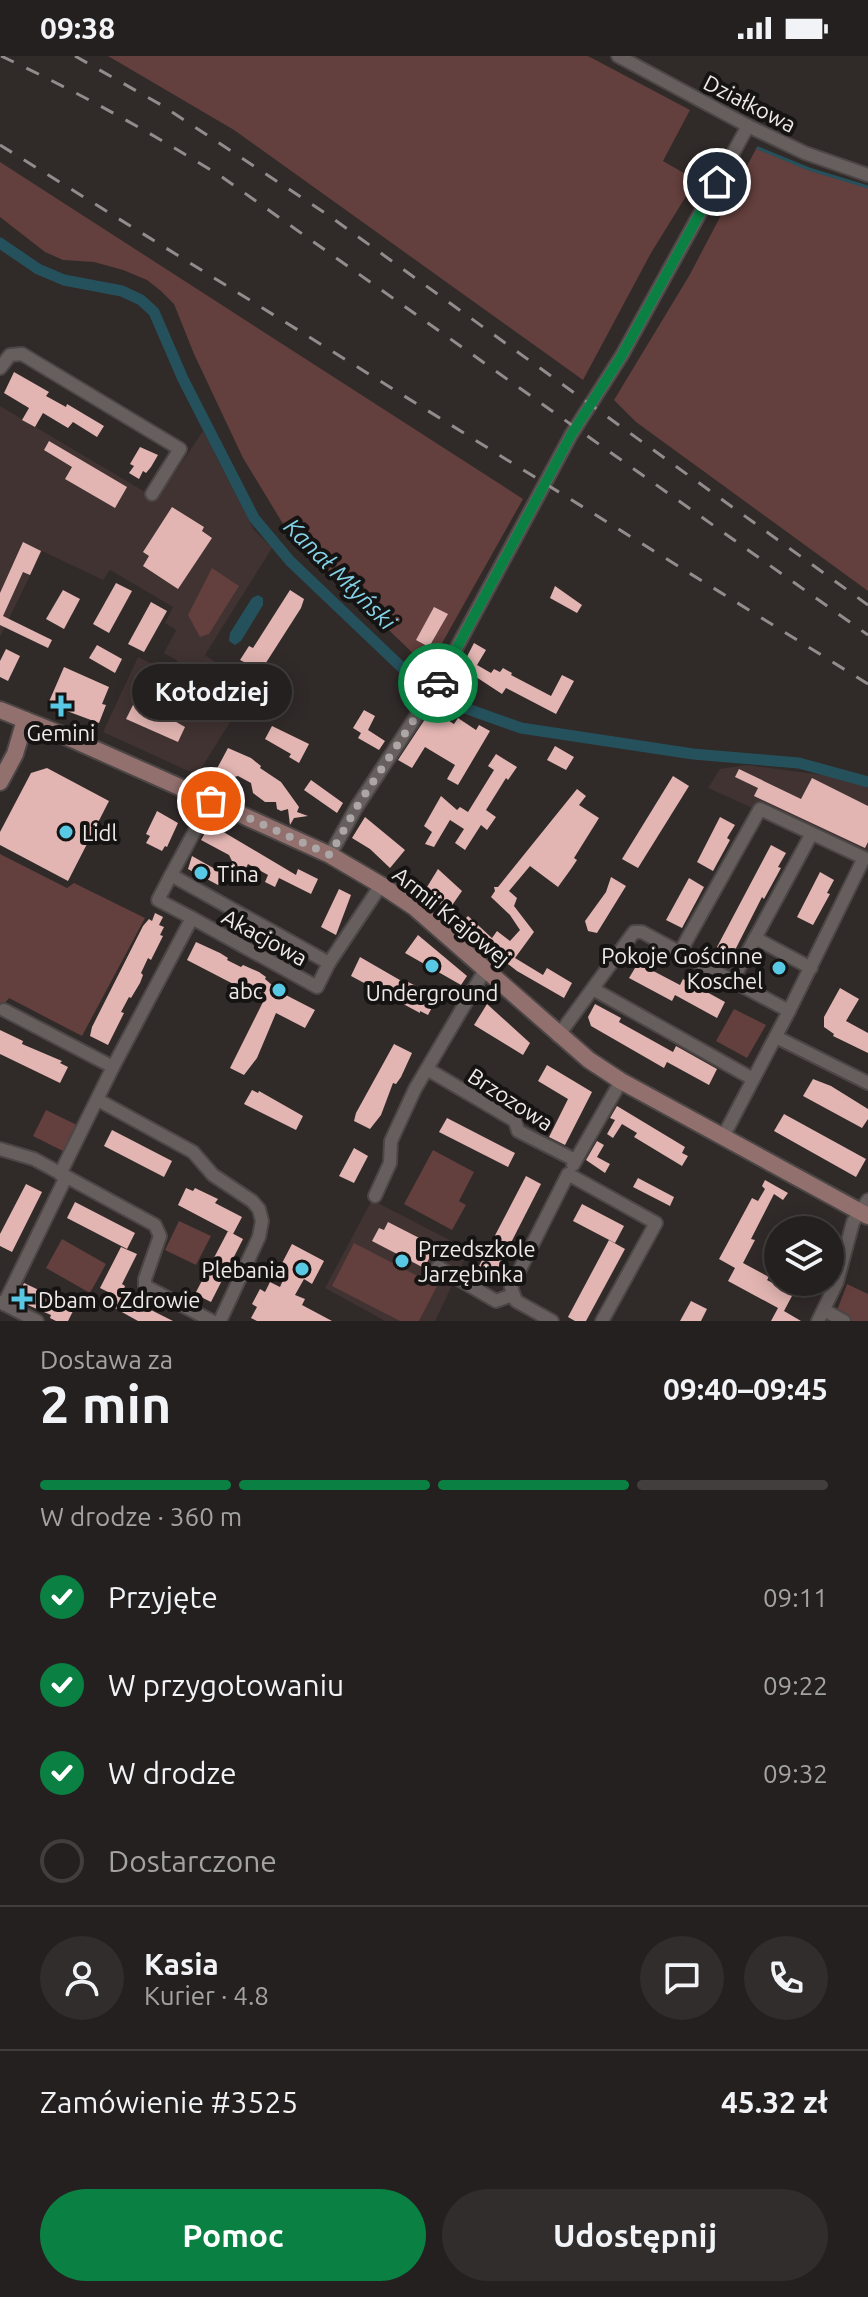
<!DOCTYPE html>
<html lang="pl">
<head>
<meta charset="utf-8">
<style>
	:root { --surface:#24201f; --page:#302d2c; --text:#f1f3f6; --muted:#a3a3a4; --line:#413e3d; --accent:#0b8043 }
	body { margin:0; font-family:Ubuntu,sans-serif; background:var(--page); color:var(--text); height:100vh; display:flex; flex-direction:column; font-size:30px; white-space:nowrap }
	* { box-sizing:border-box; margin:0 }
	p { font-size:26px; color:var(--muted) }
	.icon { flex:none; width:44px; height:44px; fill:none; stroke:currentColor; stroke-width:2; stroke-linecap:round; stroke-linejoin:round }
	.map { position:relative; height:1265px; overflow:hidden }
	.drawer { display:flex; flex-direction:column; background:var(--surface); flex:1 }
	.drawer>* { flex:none }
	.controls { position:absolute; left:764px; top:1160px; display:grid; gap:16px }
	.controls a { display:grid; place-items:center; width:80px; height:80px; border-radius:50%; background:var(--surface); box-shadow:0 4px 20px #0003,0 0 0 2px var(--line); font-size:40px }
	.pin { position:absolute; display:grid; place-items:center; width:68px; height:68px; color:#fff; margin:-34px; border:4px solid #fff; border-radius:50%; box-shadow:0 2px 8px #0007 }
	.courier { position:absolute; display:grid; place-items:center; width:80px; height:80px; margin:-40px; border:6px solid #0b8043; border-radius:50%; background:#fff; color:#222; box-shadow:0 2px 10px #0007 }
	.bubble { position:absolute; height:56px; border-radius:28px; background:var(--surface); box-shadow:0 4px 20px #0003,0 0 0 2px var(--line); font-size:26px; font-weight:600; line-height:56px; text-align:center }
	.overview em { font-style:normal; font-weight:600 }
	.overview div { display:flex; flex-direction:column-reverse }
	.overview { display:flex; align-items:center; justify-content:space-between; height:136px; padding:0 40px }
	h1 { font-size:52px; font-weight:600; line-height:60px }
	.bar { display:grid; grid-template-columns:repeat(4,1fr); gap:12px 8px; align-content:center; height:96px; padding:0 40px }
	.bar i { height:10px; border-radius:6px; background:var(--line) }
	.bar .current { background:var(--accent) }
	.bar p { grid-column:span 4 }
	.line { display:flex; align-items:center; gap:20px; padding:0 40px; border-top:2px solid var(--line) }
	.line div { flex:1 }
	.round { display:grid; place-items:center; flex:none; width:84px; height:84px; border-radius:42px; background:var(--page) }
	ol { padding:0 40px; list-style:none }
	li { display:flex; align-items:center; gap:24px; height:88px }
	li p { margin-inline-start:auto }
	li .icon { padding:8px; border-radius:50%; background:var(--accent); color:#fff; stroke-width:4 }
	li:last-child { color:var(--muted) }
	li i { width:44px; height:44px; border:4px solid var(--line); border-radius:50% }
	.cta { display:flex; gap:16px; margin-top:auto; padding:16px 40px }
	.cta a { flex:1; height:92px; border-radius:48px; background:var(--accent); color:#fff; font-size:32px; font-weight:600; line-height:92px; text-align:center }
	.cta a+a { background:var(--page); color:var(--text) }
	.status { display:flex; justify-content:space-between; align-items:center; height:56px; padding:0 40px; background:var(--surface); direction:ltr }
	.status svg { height:22px; fill:currentColor }
	.map>svg:first-child { display:block }
</style>
</head>
<body>
<div class="status"><b>09:38</b><svg viewBox="0 0 49 12"><path d="M0 12V9h3v3zM5 12V6h3v6zM10 12V3h3v9zM15 12V0h3v12zM26 1h20v11H26zM47 4h2v5h-2z"/></svg></div>
<div class="map">
<svg width="868" height="1265" viewBox="0 0 868 1265">
	<rect width="100%" height="100%" fill="#302a29"/>
	<g fill="#403332">
		<path d="M0 350 157 443 203 375 254 474 272 492 205 599 232 617 224 629 244 644 197 719 103 676 138 601 172 617 178 605 164 597 176 574 165 567 173 551 110 514 103 524 42 495 0 581Z"/>
		<path d="M746 709 845 722 868 732V808L864 802 708 732 720 713Z"/>
		<path d="M372 1144 469 1194 435 1265H385L325 1232Z"/>
	</g>
	<g fill="#633f3d">
		<path d="M108 0H588L690 54 663 105 696 124 651 197 583 324 234 74Z"/>
		<path d="M757 91 809 113 868 132V535L636 366 614 344 689 220Z"/>
		<path d="M0 106 523 443 428 612 288 476 243 402 194 298 174 248 161 235 147 224 123 214 94 206 63 204 45 196 0 161Z"/>
		<path d="M212 512 239 530 209 578 200 581 188 559Z"/>
		<path d="M0 798 67 832 74 827 145 862 82 980 9 942 0 953Z"/>
		<path d="M734 953 766 969 747 1002 716 985Z"/>
		<path d="M46 1054 77 1069 65 1096 33 1080Z"/>
		<path d="M433 1094 474 1116 459 1145 466 1149 452 1174 404 1148Z"/>
		<path d="M179 1165 211 1180 196 1209 165 1194Z"/>
		<path d="M62 1183 106 1208 90 1237 46 1212Z"/>
		<path d="M354 1187 437 1230 419 1265H400L332 1230Z"/>
		<path d="M847 1228 868 1238V1265H833Z"/>
	</g>
	<path fill="#25515c" d="M258 539 263 542V549L241 585 235 589 229 585 230 577 252 542Z"/>
	<g fill="none" stroke-linecap="round" stroke-linejoin="round">
		<path stroke="#25515c" stroke-width="3" d="M758 92 809 113 868 131"/>
		<path stroke="#25515c" stroke-width="11" d="M0 187 38 213 64 224 122 235 141 244 154 256 183 323 254 462 290 505 416 625 434 639 462 651 521 672 693 698 799 707 868 726"/>
	</g>
	<g fill="#e2b5b2">
		<path d="M14 316 49 336 46 340 66 351 67 348 104 370 97 381 73 366 68 372 43 357 35 371 22 364 29 352 4 337Z"/>
		<path d="M49 385 127 431 115 452 65 423 72 411 44 394Z"/>
		<path d="M140 391 158 399 151 411 146 417 143 415 139 423 129 417 134 410 130 408Z"/>
		<path d="M172 451 204 471 202 475 212 482 178 533 143 510 149 500 143 496Z"/>
		<path d="M23 486 41 495 30 519 23 516 3 560 52 584 48 592 0 569V537Z"/>
		<path d="M116 527 132 535 109 577 93 568Z"/>
		<path d="M555 530 582 549 577 557 550 542Z"/>
		<path d="M63 534 80 543 64 573 46 563Z"/>
		<path d="M290 534 304 543 301 552 248 635 236 628 246 607 240 604 249 590 253 592Z"/>
		<path d="M151 546 167 555 144 596 128 588Z"/>
		<path d="M434 551 448 558 429 591 416 584Z"/>
		<path d="M474 587 486 594 477 609 491 617 494 613 500 616 503 612 512 617 511 619 551 640 562 619 574 625 556 658 506 632 502 638 473 619 467 630 455 624Z"/>
		<path d="M97 589 122 603 115 617 89 602Z"/>
		<path d="M6 593 20 600 8 625 0 621V605Z"/>
		<path d="M64 611 109 631 102 648 106 649 99 667 48 648Z"/>
		<path d="M136 643 185 671 178 686 126 663Z"/>
		<path d="M364 654 375 660 368 674 385 685 379 694 358 682 361 677 353 672Z"/>
		<path d="M431 654 454 668 458 662 476 674 479 669 490 675 458 729 447 723 455 709 425 691 412 712 398 704Z"/>
		<path d="M272 670 309 688 299 707 289 701 291 698 265 683Z"/>
		<path d="M555 690 574 701 566 714 547 704Z"/>
		<path d="M228 692 251 702 261 710 260 712 281 726 299 751 297 756 308 760 294 762 290 769 288 753 281 755 277 753 276 746H265L253 737 251 727 238 720 222 724 213 720Z"/>
		<path d="M496 698 517 711 508 724 506 722 486 754 496 761 487 774 481 769 465 794 455 787 464 773 450 764 434 791 425 788 432 776 424 770 441 740 457 754 460 751 468 756 494 714 488 710Z"/>
		<path d="M47 712 109 745 68 825 0 789V776L31 717Z"/>
		<path d="M739 713 801 743 812 722 868 750V786L865 792 754 740 758 732 735 721Z"/>
		<path d="M673 720 689 730 638 812 622 803Z"/>
		<path d="M311 724 343 747 337 757 304 734Z"/>
		<path d="M577 733 586 740 579 749 599 762 574 802 577 804 571 813 558 831 530 810 509 835 517 842 514 850 534 876 515 902 543 919 547 912 572 927 564 942 517 915 483 889 461 867 468 860 492 882 497 875 510 885 520 874 510 859 491 841 495 835 494 831H498Z"/>
		<path d="M157 755 178 767 167 791 165 790 162 795 146 787 150 780 146 778Z"/>
		<path d="M365 761 405 794 390 812 370 793 352 782Z"/>
		<path d="M720 761 735 769 727 782 730 784 713 815 697 806Z"/>
		<path d="M210 768 296 819 298 813 318 823 311 838 279 822 275 831 265 826 268 819 248 808 239 826 225 819 232 805 229 799 201 784Z"/>
		<path d="M771 789 786 797 778 811 781 812 764 843 762 841 732 900 717 891Z"/>
		<path d="M192 800 224 818 218 829 188 813Z"/>
		<path d="M438 813 462 835 448 855 424 836Z"/>
		<path d="M820 816 834 824 827 837 830 838 813 869 797 861Z"/>
		<path d="M611 821 626 830 597 877 588 875 585 865 606 836Z"/>
		<path d="M689 822 704 831 682 872 666 864Z"/>
		<path d="M339 833 351 839 336 879 321 871Z"/>
		<path d="M155 857 163 861 159 869 164 871 160 879 163 880 151 904 148 902 141 917 143 919 140 927 131 942 129 941 121 956 124 957 108 989 90 980 92 971 143 870 149 863 152 865Z"/>
		<path d="M418 879 467 920 461 929 405 897Z"/>
		<path d="M196 886 220 897 228 902 227 904 241 911 243 909 259 916 266 921 265 923 272 929 281 934 280 936 315 954 305 972 276 957 257 1002 244 1019 230 1012 264 944 187 904Z"/>
		<path d="M360 901 405 927 406 925 430 937 428 940 436 944 428 959 420 955V957L351 920Z"/>
		<path d="M638 907 680 929 683 923 725 946 717 962 675 939 672 945 629 922Z"/>
		<path d="M840 932 859 943 846 965 868 977V997L833 980 834 978 824 971V961Z"/>
		<path d="M487 948 530 987 523 999 474 969Z"/>
		<path d="M595 948 621 962 619 966 673 996 676 990 717 1013 709 1029 667 1006 664 1012 591 970 588 961Z"/>
		<path d="M0 974 23 985 22 988 62 1005 60 1007 68 1011 60 1027 0 998Z"/>
		<path d="M394 988 412 997 401 1021 396 1028 393 1027 381 1059 370 1073 354 1065 356 1057Z"/>
		<path d="M547 1009 592 1036 565 1089 549 1081 568 1043 538 1025Z"/>
		<path d="M813 1023 831 1030 868 1053V1063L862 1072 803 1040Z"/>
		<path d="M252 1034 258 1037 259 1035 303 1060 296 1074 244 1048Z"/>
		<path d="M617 1050 685 1091 682 1097 688 1100 682 1110 634 1081 637 1077 622 1068 613 1082 607 1078 615 1064 610 1062Z"/>
		<path d="M784 1058 866 1103 856 1121 774 1075Z"/>
		<path d="M447 1062 515 1097 508 1111 439 1076Z"/>
		<path d="M112 1074 172 1105 164 1121 104 1090Z"/>
		<path d="M597 1085 604 1089 597 1101 610 1108 605 1117 586 1104Z"/>
		<path d="M354 1092 368 1100 354 1127 339 1120Z"/>
		<path d="M526 1120 541 1128 495 1218 479 1210Z"/>
		<path d="M638 1122 674 1141 670 1150 633 1131Z"/>
		<path d="M765 1124 788 1137 783 1144 774 1138 751 1183 755 1184 743 1207 769 1221 767 1224 793 1238 784 1255 801 1265H771L778 1252 728 1225 735 1212 719 1203 752 1142 758 1145 765 1133 762 1130Z"/>
		<path d="M26 1128 42 1136 12 1196 0 1190V1178Z"/>
		<path d="M186 1132 193 1135 195 1132 218 1143 215 1147 242 1161 233 1178 178 1149Z"/>
		<path d="M75 1146 135 1177 127 1193 67 1162Z"/>
		<path d="M582 1148 624 1170 615 1187 573 1165Z"/>
		<path d="M388 1166 431 1188 428 1193 431 1199 424 1212 372 1185 379 1172 384 1174Z"/>
		<path d="M228 1175 243 1183 211 1246 195 1238Z"/>
		<path d="M609 1184 625 1193 586 1265H575L568 1261Z"/>
		<path d="M292 1188 324 1205 312 1228 304 1223 295 1239 305 1243 302 1249 332 1265H257L251 1262 257 1251 252 1248 260 1233 265 1236 270 1226 280 1231 287 1215 280 1211Z"/>
		<path d="M121 1191 137 1198 122 1228 125 1230 123 1235 135 1241 133 1245 173 1265H138L111 1250 116 1240 100 1232Z"/>
		<path d="M24 1227 75 1251 68 1265H56L50 1262 51 1259 16 1244Z"/>
		<path d="M691 1245 707 1253 701 1265H680Z"/>
	</g>
	<g fill="none" stroke-linecap="round" stroke-linejoin="round">
		<defs>
			<g id="street">
				<path d="M618 0 748 70 805 97 868 119"/>
				<path d="M0 312 10 299 22 298 180 393 152 438"/>
				<path d="M211 745 171 819 329 907"/>
				<path d="M330 799 356 752 436 630 571 379 622 299 748 70"/>
				<path d="M171 819 158 844 192 862"/>
				<path d="M755 882 811 912"/>
				<path d="M680 896 760 753 864 802 789 955 723 1081"/>
				<path d="M733 923 811 779"/>
				<path d="M593 933 753 1023"/>
				<path d="M4 954 113 1011"/>
				<path d="M558 980 634 876H642L789 955"/>
				<path d="M776 981 868 1027"/>
				<path d="M427 1013 515 1065 518 1075 575 1104"/>
				<path d="M98 1044 193 1096 213 1119 252 1145 259 1153 262 1165 259 1181 220 1265"/>
				<path d="M0 1093 34 1103 155 1169 160 1180 145 1223V1230L212 1265"/>
				<path d="M573 1109 621 1025"/>
				<path d="M60 1118 113 1011 192 862 317 931 329 907 381 829"/>
				<path d="M375 1140 390 1107 391 1085 415 1033 485 914"/>
				<path d="M438 1211 496 1245 512 1239"/>
				<path d="M0 1246 37 1265"/>
				<path d="M4 1248 66 1121"/>
				<path d="M824 1254 844 1265"/>
				<path d="M552 1265 516 1245 511 1231 568 1118 656 1167 602 1265"/>
				<path d="M818 1265 837 1226 853 1166 868 1144"/>
			</g>
			<g id="secondary">
				<path d="M0 654 65 680 211 745 330 799 381 829 414 851 589 1004 621 1025 868 1160"/>
				<path d="M0 726 15 698 25 664"/>
			</g>
		</defs>
		<use href="#street" stroke="#4c4646" stroke-width="16"/>
		<use href="#secondary" stroke="#4c4646" stroke-width="20"/>
		<use href="#street" stroke="#665f5e" stroke-width="12"/>
		<use href="#secondary" stroke="#92706e" stroke-width="16"/>
		<g stroke="#928c8c" stroke-width="3" stroke-dasharray="14 14" stroke-linecap="butt">
			<path d="M1 0C78 36 150 76 222 121L868 579"/>
			<path d="M75 0 163 50 328 159 868 549"/>
			<path d="M0 89 868 628"/>
		</g>
	</g>
	<g fill="none" stroke-linecap="round" stroke-linejoin="round">
		<path stroke="#aca7a6" stroke-width="8" stroke-dasharray="0 14.4" d="M211 745 330 799 356 752 438 627"/>
		<path stroke="#0b8043" stroke-width="10" d="M438 627 571 379 622 299 717 126"/>
	</g>
	<g fill="#59c8e4" stroke="#161313" stroke-width="3">
		<path d="M57 638h8v8h8v8h-8v8h-8v-8h-8v-8h8z"/>
		<circle cx="66" cy="776" r="8"/>
		<circle cx="201" cy="817" r="8"/>
		<circle cx="432" cy="910" r="8"/>
		<circle cx="779" cy="912" r="8"/>
		<circle cx="279" cy="934" r="8"/>
		<circle cx="402" cy="1205" r="8"/>
		<circle cx="302" cy="1213" r="8"/>
		<path d="M18 1231h8v8h8v8h-8v8h-8v-8h-8v-8h8z"/>
	</g>
	<g text-anchor="middle" dominant-baseline="central" stroke-width="8" stroke-linejoin="round" paint-order="stroke">
		<g font-size="22" fill="#efeaea" stroke="#161313">
			<text transform="translate(750 47) rotate(27)">Działkowa</text>
			<text transform="translate(452 860) rotate(39)">Armii Krajowej</text>
			<text transform="translate(265 881) rotate(29)">Akacjowa</text>
			<text transform="translate(511 1043) rotate(33)">Brzozowa</text>
		</g>
		<g font-size="22" fill="#efeaea" stroke="#161313" text-anchor="start">
			<text x="61" y="676" text-anchor="middle">Gemini</text>
			<text x="82" y="776">Lidl</text>
			<text x="217" y="817">Tina</text>
			<text x="763" y="899" text-anchor="end">Pokoje Gościnne<tspan x="763" dy="25">Koschel</tspan></text>
			<text x="263" y="934" text-anchor="end">abc</text>
			<text x="432" y="936" text-anchor="middle">Underground</text>
			<text x="418" y="1192">Przedszkole<tspan x="418" dy="25">Jarzębinka</tspan></text>
			<text x="286" y="1213" text-anchor="end">Plebania</text>
			<text x="38" y="1243">Dbam o Zdrowie</text>
		</g>
		<g font-size="24" font-style="italic" fill="#84d2e7" stroke="#161313">
			<text transform="translate(340 518) rotate(45)">Kanał Młyński</text>
		</g>
	</g>
</svg>
<div class="controls">
<a><svg class="icon" aria-label="layers" viewBox="0 0 24 24"><path d="M12 4l9 5-9 5-9-5zM3 14l9 5 9-5"/></svg></a>
</div>
<div class="pin" style="left:211px;top:745px;background:#ea580c"><svg class="icon" aria-label="bag" viewBox="0 0 24 24"><path d="M5 8h14l-1 12H6zM9 8a3 3 0 0 1 6 0"/></svg></div>
<div class="pin" style="left:717px;top:126px;background:#1f2937"><svg class="icon" aria-label="home" viewBox="0 0 24 24"><path d="M3 11l9-7 9 7M6 9v11h12V9"/></svg></div>
<div class="courier" style="left:438px;top:627px"><svg class="icon" aria-label="car" viewBox="0 0 24 24"><path d="M5 17H2v-5l4-1 3-4h7l3 4 3 1v5h-3M9 17h6M6 11h13"/><circle cx="7" cy="17" r="2"/><circle cx="17" cy="17" r="2"/></svg></div>
<div class="bubble" style="left:132px;top:608px;width:160px">Kołodziej</div>
</div>
<section class="drawer">
<div class="overview"><div><h1>2 min</h1><p>Dostawa za</p></div><em>09:40–09:45</em></div>
<div class="bar"><i class="current"></i><i class="current"></i><i class="current"></i><i></i><p>W drodze · 360 m</p></div>
<ol>
<li><svg class="icon" aria-label="check" viewBox="0 0 24 24"><path d="M5 12l5 5 9-10"/></svg>Przyjęte<p>09:11</p></li>
<li><svg class="icon" aria-label="check" viewBox="0 0 24 24"><path d="M5 12l5 5 9-10"/></svg>W przygotowaniu<p>09:22</p></li>
<li><svg class="icon" aria-label="check" viewBox="0 0 24 24"><path d="M5 12l5 5 9-10"/></svg>W drodze<p>09:32</p></li>
<li><i></i>Dostarczone</li>
</ol>
<div class="line" style="height:144px"><a class="round"><svg class="icon" aria-label="person" viewBox="0 0 24 24"><circle cx="12" cy="8" r="4"/><path d="M4 21q1-7 8-7t8 7"/></svg></a><div><b>Kasia</b><p>Kurier · 4.8</p></div><a class="round"><svg class="icon" aria-label="chat" viewBox="0 0 24 24"><path d="M4 5h16v11H9l-5 4z"/></svg></a><a class="round"><svg class="icon" aria-label="phone" viewBox="0 0 24 24"><path d="M5 4h4l2 5-3 2q2 4 5 5l2-3 5 2v4C11 20 4 13 5 4z"/></svg></a></div>
<div class="line" style="height:104px"><div>Zamówienie #3525</div><b>45.32 zł</b></div>
<div class="cta"><a>Pomoc</a><a>Udostępnij</a></div>
</section>
</body>
</html>
